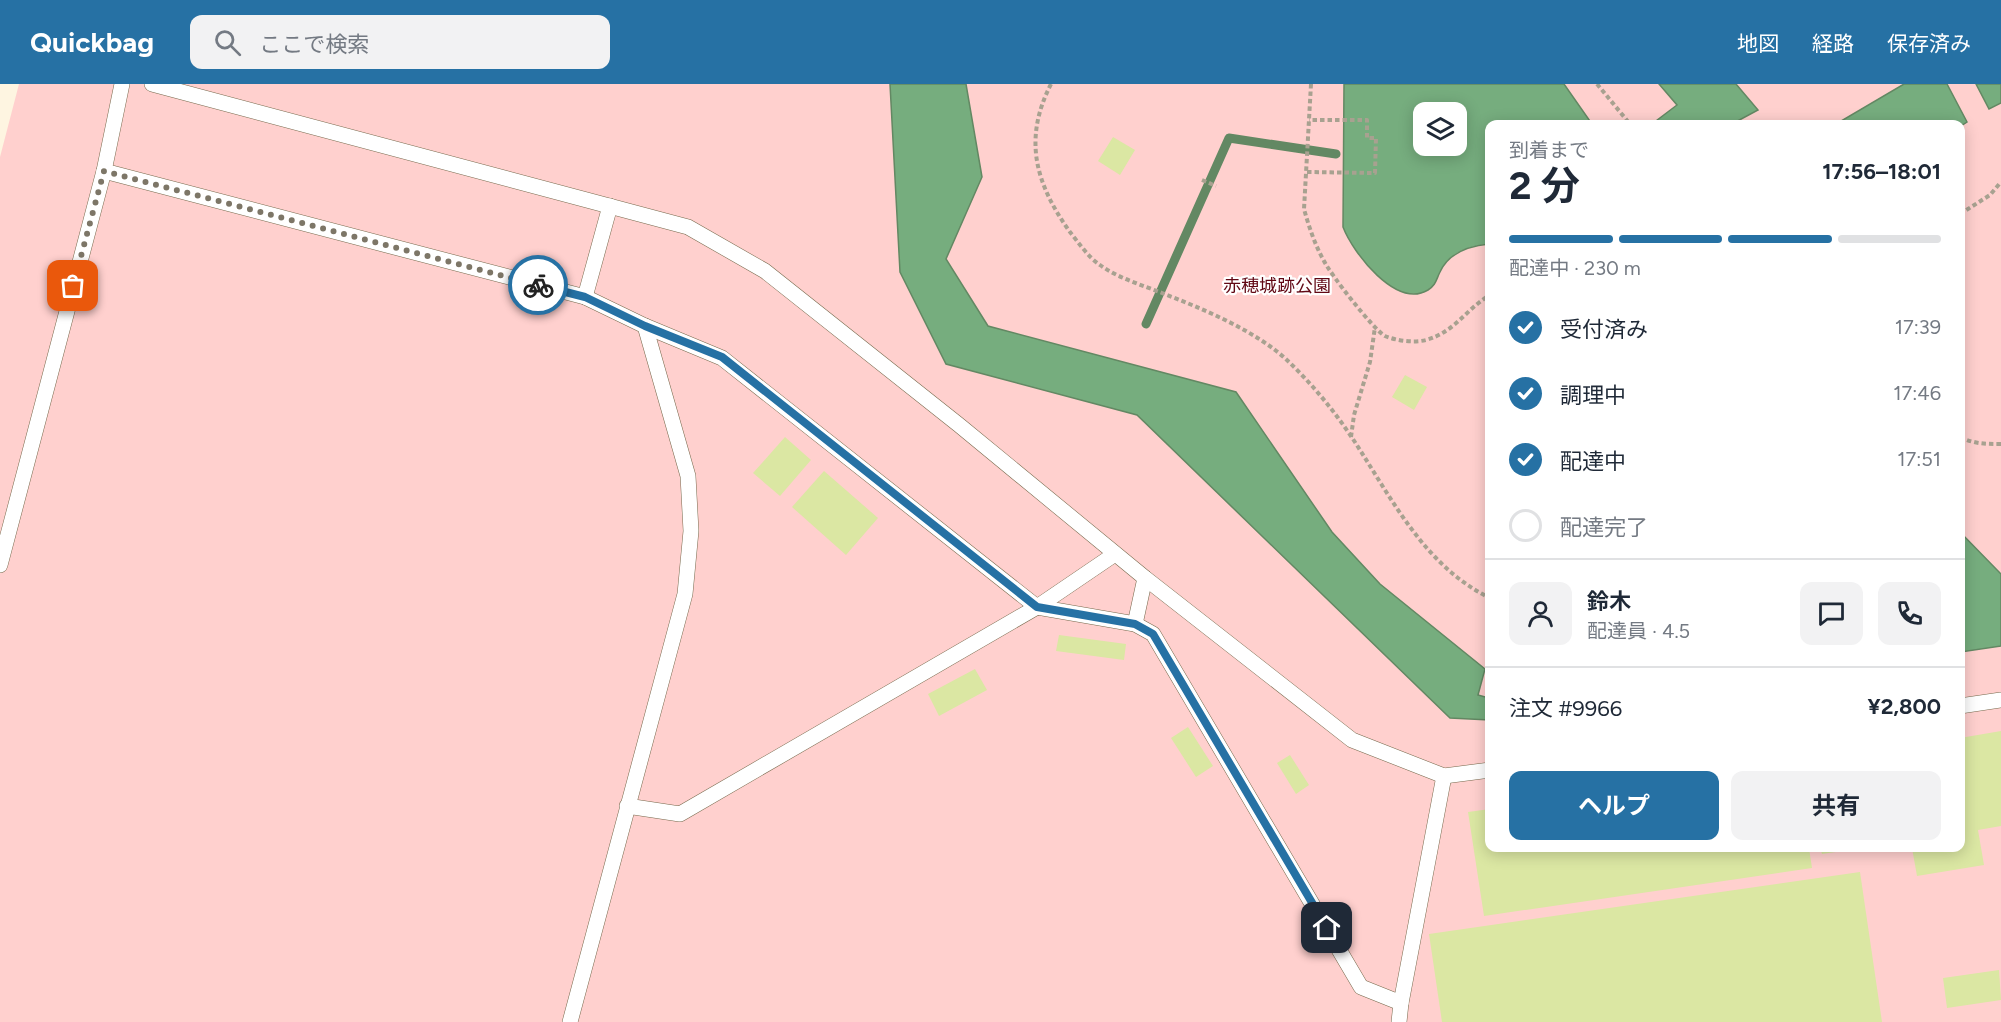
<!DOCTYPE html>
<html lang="ja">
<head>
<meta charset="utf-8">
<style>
	:root { --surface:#fff; --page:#f2f2f3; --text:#1f2937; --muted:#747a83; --line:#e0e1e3; --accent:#2671a4 }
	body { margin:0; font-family:Figtree,"Noto Sans JP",sans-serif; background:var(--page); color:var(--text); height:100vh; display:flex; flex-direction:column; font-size:22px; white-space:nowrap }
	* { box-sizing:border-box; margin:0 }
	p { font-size:20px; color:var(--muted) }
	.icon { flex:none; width:33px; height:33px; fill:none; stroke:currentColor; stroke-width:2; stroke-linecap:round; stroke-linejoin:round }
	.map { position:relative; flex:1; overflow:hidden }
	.sheet { position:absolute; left:1485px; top:36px; width:480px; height:732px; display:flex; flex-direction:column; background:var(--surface); border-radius:12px; box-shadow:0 3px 15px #0003 }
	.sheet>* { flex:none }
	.tools { position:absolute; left:1413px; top:18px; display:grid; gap:12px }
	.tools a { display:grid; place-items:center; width:54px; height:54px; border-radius:12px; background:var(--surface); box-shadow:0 3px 15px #0003; font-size:30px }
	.pin { position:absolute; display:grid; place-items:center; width:51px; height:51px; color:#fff; margin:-26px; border-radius:12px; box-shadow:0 3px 9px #0006 }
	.courier { position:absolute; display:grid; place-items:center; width:60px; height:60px; margin:-30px; border:4px solid #2671a4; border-radius:50%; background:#fff; color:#222; box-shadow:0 2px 8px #0007 }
	.headline em { font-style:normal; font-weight:700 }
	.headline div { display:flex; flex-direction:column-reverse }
	.headline { display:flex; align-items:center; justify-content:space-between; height:102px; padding:0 24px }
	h1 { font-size:39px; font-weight:700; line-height:45px }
	.bar { display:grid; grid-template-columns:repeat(4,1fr); gap:9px 6px; align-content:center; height:72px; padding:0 24px }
	.bar i { height:8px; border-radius:4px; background:var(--line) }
	.bar .active { background:var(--accent) }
	.bar p { grid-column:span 4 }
	.line { display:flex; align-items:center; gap:15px; padding:0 24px; border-top:2px solid var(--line) }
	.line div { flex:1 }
	.round { display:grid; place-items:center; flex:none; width:63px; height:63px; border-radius:12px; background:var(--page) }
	ol { padding:0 24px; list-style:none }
	li { display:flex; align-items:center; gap:18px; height:66px }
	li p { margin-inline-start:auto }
	li .icon { padding:6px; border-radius:50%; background:var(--accent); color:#fff; stroke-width:4 }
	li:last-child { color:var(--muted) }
	li i { width:33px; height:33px; border:3px solid var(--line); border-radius:50% }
	.cta { display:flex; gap:12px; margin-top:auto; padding:12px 24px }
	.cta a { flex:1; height:69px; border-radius:12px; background:var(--accent); color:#fff; font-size:24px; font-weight:700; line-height:69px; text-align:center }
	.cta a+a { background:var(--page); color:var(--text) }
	header { display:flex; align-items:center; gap:36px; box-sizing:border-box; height:84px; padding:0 30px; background:var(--accent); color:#fff }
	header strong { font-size:28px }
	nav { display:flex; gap:33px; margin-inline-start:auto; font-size:21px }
	.search { width:420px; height:54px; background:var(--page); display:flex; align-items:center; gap:15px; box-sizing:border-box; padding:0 21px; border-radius:12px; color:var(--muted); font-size:22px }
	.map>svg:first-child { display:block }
</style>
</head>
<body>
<header>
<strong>Quickbag</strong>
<div class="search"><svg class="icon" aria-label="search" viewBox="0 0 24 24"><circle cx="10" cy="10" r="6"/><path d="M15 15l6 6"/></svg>ここで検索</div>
<nav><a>地図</a><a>経路</a><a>保存済み</a></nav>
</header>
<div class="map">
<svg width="2001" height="938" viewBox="0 0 2001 938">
	<rect width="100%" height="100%" fill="#fef5e1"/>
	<path fill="#ffd0ce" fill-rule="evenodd" d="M19 0H2001V938H0V73ZM1424 28H1456V62H1424ZM1490 40H1960V764H1490Z"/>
	<g fill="#76ad7e" stroke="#638863" stroke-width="1.5" fill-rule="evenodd">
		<path d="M890 0H966L982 93 946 175 988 242 1236 308 1332 448 1380 500 1485 585 1478 611 1489 614V636L1450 634 1137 331 946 280 900 188Z"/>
		<path d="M1344 0H1564L1592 40H1490L1489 160C1469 162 1449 168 1440 188 1436 196 1436 201 1428 206 1396 225 1353 169 1343 143ZM1456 28V62H1424V28Z"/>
		<path d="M1659 0H1736L1758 26 1732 40H1652L1677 21Z"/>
		<path d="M1904 0H1947L1967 38 1961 42 1960 40H1836Z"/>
		<path d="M1976 0H2001V19L1989 25Z"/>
		<path d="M1960 448 2001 490V562L1961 568Z"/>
	</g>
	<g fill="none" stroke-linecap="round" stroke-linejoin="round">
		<path stroke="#638863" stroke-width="9" d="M1146 240 1229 54 1336 70"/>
	</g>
	<g fill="#dbe7a3">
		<path d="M1113 53 1135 66 1120 91 1098 77Z"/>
		<path d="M1405 291 1427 303 1414 326 1392 313Z"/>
		<path d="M785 353 811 376 780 412 753 389Z"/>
		<path d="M824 387 878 434 846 471 792 423Z"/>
		<path d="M1059 551 1126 560 1124 576 1056 567Z"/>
		<path d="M975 585 987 606 939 632 928 610Z"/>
		<path d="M1188 643 1213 682 1196 693 1171 654Z"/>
		<path d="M2001 647V742L1978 746 1984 781 1917 792 1912 764H1960V654Z"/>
		<path d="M1290 671 1309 701 1296 710 1277 679Z"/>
		<path d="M1490 725V764H1809L1812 784 1484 832 1468 728Z"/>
		<path d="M1820 764H1856V765L1822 770Z"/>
		<path d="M1860 788 1882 938H1442L1429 850Z"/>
		<path d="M1999 886 2001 916 1947 924 1943 894Z"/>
	</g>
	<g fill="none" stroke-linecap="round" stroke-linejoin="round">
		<defs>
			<g id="service">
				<path d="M152 0 688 143 765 187 959 341 1145 494 1352 656 1444 692 1490 686"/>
				<path d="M104 87 585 213 645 242 722 274 1037 523 1135 540 1153 550 1361 903 1401 919"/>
				<path d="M585 213 610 122"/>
				<path d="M0 481 104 87 122 0"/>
				<path d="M1135 540 1145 494"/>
				<path d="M1960 622 2001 616"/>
				<path d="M627 722 680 730 1037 523 1115 470"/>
				<path d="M570 938 685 510 691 447 688 392 645 242"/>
				<path d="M1399 938 1401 919 1444 692"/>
			</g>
		</defs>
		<use href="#service" stroke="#77694c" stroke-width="16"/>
		<g stroke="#a8a190" stroke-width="4" stroke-dasharray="4.5 3" stroke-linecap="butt">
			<path d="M1051 0C1023 55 1035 99 1070 148 1078 158 1089 174 1100 181 1118 194 1142 201 1162 209 1203 225 1257 247 1289 278 1316 304 1340 334 1360 366 1395 421 1428 484 1490 514"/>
			<path d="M1311 0 1304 125C1309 143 1315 161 1324 177 1331 191 1373 245 1385 252 1397 257 1414 259 1426 256 1455 248 1466 225 1490 211"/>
			<path d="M1597 0 1630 40"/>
			<path d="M1307 88 1375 89 1376 54H1367V36H1309"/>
			<path d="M1202 96 1216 102"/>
			<path d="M1960 130 1990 111 2001 98"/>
			<path d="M1351 353 1354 331 1370 278 1375 243"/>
			<path d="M1960 353C1974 360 1986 360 2001 360"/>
		</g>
		<use href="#service" stroke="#fff" stroke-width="15"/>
	</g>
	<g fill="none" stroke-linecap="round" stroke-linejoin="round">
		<path stroke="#7d7667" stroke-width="6" stroke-dasharray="0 10.8" d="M73 202 104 87 538 201"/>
		<path stroke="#2671a4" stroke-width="8" d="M538 201 585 213 645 242 722 273 1037 523 1135 540 1153 550 1327 844"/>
	</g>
	<g text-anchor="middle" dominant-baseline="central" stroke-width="4.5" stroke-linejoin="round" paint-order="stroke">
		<g font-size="18" fill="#610814" stroke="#fff">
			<text x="1277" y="202">赤穂城跡公園</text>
		</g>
	</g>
</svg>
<div class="tools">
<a><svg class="icon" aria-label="layers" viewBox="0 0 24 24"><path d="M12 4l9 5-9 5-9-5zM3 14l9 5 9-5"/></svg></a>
</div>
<div class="pin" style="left:73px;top:202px;background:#ea580c"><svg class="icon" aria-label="bag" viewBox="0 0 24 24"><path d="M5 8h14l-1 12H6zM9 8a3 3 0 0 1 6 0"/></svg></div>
<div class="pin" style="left:1327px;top:844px;background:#1f2937"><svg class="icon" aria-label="home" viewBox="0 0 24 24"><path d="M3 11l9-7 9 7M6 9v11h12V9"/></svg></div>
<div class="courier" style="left:538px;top:201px"><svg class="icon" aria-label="bike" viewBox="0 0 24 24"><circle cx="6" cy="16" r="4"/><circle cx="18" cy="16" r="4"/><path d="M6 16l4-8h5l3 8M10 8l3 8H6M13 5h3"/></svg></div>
<section class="sheet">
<div class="headline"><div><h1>2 分</h1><p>到着まで</p></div><em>17:56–18:01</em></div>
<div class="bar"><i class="active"></i><i class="active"></i><i class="active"></i><i></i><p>配達中 · 230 m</p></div>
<ol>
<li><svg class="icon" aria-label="check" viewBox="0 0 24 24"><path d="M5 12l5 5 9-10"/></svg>受付済み<p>17:39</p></li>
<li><svg class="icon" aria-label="check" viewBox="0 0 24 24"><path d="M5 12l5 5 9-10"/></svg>調理中<p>17:46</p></li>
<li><svg class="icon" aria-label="check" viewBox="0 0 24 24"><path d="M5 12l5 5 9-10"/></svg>配達中<p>17:51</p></li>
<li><i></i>配達完了</li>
</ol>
<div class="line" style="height:108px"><a class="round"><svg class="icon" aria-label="person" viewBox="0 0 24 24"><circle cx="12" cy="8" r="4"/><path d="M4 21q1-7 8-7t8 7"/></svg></a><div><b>鈴木</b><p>配達員 · 4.5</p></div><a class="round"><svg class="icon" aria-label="chat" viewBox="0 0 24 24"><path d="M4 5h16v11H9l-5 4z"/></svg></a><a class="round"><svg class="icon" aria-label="phone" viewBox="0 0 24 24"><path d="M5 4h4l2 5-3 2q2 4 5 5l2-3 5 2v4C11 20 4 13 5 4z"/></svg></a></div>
<div class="line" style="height:78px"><div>注文 #9966</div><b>¥2,800</b></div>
<div class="cta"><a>ヘルプ</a><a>共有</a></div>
</section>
</div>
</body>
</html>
